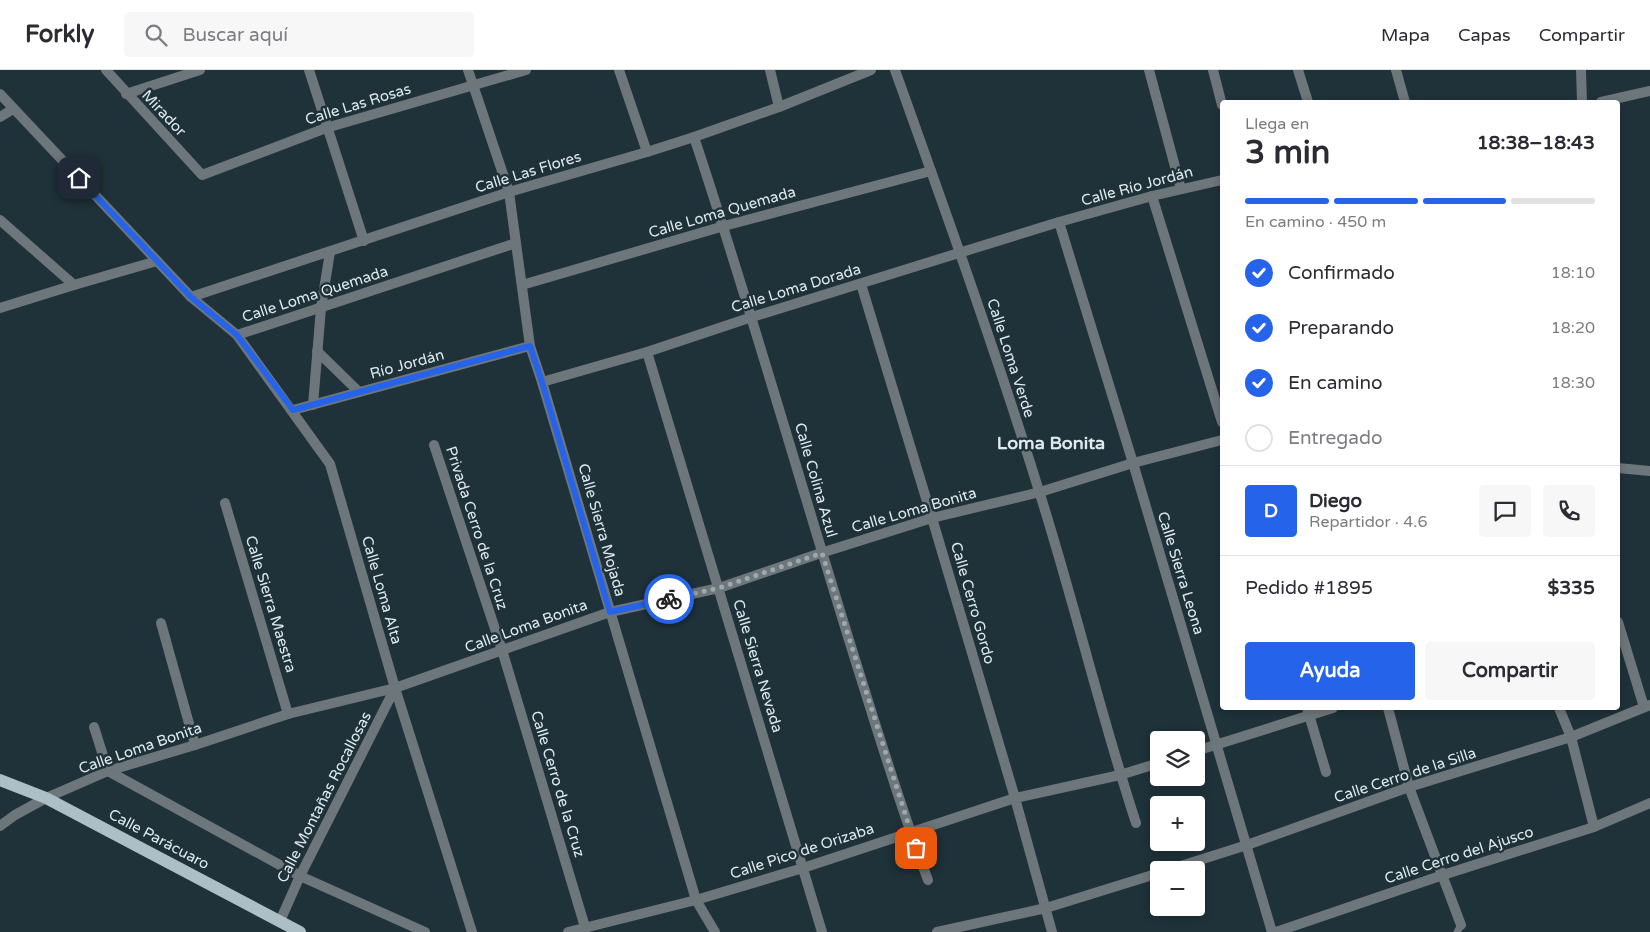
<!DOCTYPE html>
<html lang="es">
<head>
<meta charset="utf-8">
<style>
	:root { --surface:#fff; --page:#f7f7f7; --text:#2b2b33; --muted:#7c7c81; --line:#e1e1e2; --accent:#2563eb }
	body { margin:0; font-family:"Varela Round",sans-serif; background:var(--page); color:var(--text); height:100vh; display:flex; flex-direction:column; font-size:19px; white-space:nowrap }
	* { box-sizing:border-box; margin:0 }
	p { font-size:16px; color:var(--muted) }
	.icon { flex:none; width:28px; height:28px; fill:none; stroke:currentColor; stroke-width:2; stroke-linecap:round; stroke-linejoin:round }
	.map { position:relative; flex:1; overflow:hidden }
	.drawer { position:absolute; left:1220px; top:30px; width:400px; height:610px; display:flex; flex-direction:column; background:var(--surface); border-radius:5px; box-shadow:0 2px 8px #0003 }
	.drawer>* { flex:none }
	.fabs { position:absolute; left:1150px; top:661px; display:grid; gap:10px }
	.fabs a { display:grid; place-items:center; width:55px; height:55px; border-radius:5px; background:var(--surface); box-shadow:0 2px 8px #0003; font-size:25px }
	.pin { position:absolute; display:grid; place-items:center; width:42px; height:42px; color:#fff; margin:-21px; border-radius:10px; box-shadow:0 2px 8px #0006 }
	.courier { position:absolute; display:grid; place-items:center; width:50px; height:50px; margin:-25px; border:4px solid #2563eb; border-radius:50%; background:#fff; color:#222; box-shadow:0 1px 6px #0007 }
	.headline em { font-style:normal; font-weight:800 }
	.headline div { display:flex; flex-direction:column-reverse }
	.headline { display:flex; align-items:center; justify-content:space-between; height:85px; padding:0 25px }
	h1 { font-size:32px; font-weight:800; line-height:38px }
	.bar { display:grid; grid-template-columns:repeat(4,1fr); gap:8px 5px; align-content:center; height:60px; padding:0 25px }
	.bar i { height:6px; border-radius:4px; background:var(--line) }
	.bar .active { background:var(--accent) }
	.bar p { grid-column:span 4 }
	.line { display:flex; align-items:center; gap:12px; padding:0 25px; border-top:1px solid var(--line) }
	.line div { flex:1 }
	.round { display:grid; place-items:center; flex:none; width:52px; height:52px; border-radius:5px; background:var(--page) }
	ol { padding:0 25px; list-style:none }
	li { display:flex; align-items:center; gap:15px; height:55px }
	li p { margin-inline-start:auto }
	li .icon { padding:5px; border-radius:50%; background:var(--accent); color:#fff; stroke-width:4 }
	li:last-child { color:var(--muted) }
	li i { width:28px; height:28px; border:2px solid var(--line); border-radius:50% }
	.primary-button { display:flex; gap:10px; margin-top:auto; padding:10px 25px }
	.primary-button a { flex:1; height:58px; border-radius:5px; background:var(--accent); color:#fff; font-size:20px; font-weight:800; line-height:58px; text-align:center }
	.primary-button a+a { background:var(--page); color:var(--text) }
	header { display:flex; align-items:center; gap:30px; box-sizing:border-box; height:70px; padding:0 25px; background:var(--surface); border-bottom:1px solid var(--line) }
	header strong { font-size:24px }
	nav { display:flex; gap:28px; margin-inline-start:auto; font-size:18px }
	.search { width:350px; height:45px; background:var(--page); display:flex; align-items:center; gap:12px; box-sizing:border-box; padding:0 18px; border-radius:5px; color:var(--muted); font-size:19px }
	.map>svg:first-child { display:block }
</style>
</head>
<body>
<header>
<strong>Forkly</strong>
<div class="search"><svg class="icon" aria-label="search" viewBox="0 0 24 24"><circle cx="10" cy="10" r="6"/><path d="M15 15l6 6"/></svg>Buscar aquí</div>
<nav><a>Mapa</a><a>Capas</a><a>Compartir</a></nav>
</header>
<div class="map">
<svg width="1650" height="862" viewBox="0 0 1650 862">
	<rect width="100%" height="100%" fill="#1f3139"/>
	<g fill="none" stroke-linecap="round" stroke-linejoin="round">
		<path stroke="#6d767a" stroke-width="7" d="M1457 862 1461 855"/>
		<g stroke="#6d767a" stroke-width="10">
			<path d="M106 0 202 105 326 58 526 0"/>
			<path d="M309 0 364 171"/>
			<path d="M468 0 509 122 530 276 542 312 696 830 715 862"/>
			<path d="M619 0 647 82"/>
			<path d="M770 0 779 37"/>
			<path d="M895 0C945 140 995 279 1039 421 1074 531 1100 643 1136 753"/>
			<path d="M1149 0 1181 119"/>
			<path d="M1213 0 1222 35"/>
			<path d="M1298 0 1308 32"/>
			<path d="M1396 0 1405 32"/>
			<path d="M1581 0 1582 32"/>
			<path d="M0 24 191 227 237 265 330 394 395 618 472 862"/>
			<path d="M126 24 200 0"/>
			<path d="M1601 32 1650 21"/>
			<path d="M0 47 13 39"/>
			<path d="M694 67C753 244 803 424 859 602 881 672 902 742 928 810"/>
			<path d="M1152 126 1222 352"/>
			<path d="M0 150 74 215"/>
			<path d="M1059 152 1133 393 1272 862"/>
			<path d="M861 214 932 448 1015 728 1052 862"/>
			<path d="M522 215 724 156 931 101"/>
			<path d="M191 227 509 122 647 82 694 67 779 37 871 0"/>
			<path d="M0 238 74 215 157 191"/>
			<path d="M237 265 516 173"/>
			<path d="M317 281 359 322"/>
			<path d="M647 282 822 862"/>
			<path d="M542 312 647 282 752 247 1059 152 1152 126 1222 110"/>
			<path d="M313 335 321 238 330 182"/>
			<path d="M293 340 530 276"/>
			<path d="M434 375 502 580 585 857"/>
			<path d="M1618 398 1650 401"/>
			<path d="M225 433 288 644"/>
			<path d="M1618 552 1644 637"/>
			<path d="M161 553 195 675"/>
			<path d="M1307 638 1326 702"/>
			<path d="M1388 638 1409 717 1461 855"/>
			<path d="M1559 638 1571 667 1594 757"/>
			<path d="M94 657 108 701 300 806 425 862"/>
			<path d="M1196 681 1333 638"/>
			<path d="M0 756 15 745 46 728 108 701 195 675 288 644 395 618 610 542 719 518 821 483 932 448 1040 422 1133 393 1222 370"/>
			<path d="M1168 800 1247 775 1409 717 1571 667 1650 635"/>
			<path d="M280 851 300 806 395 618"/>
			<path d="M568 862 696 830 803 798 1015 728 1120 705 1159 693"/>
			<path d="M937 862 1046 838 1159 803"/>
			<path d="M1276 862 1443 805 1594 757 1650 733"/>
		</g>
		<path stroke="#acbec6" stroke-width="12" d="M0 710 46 728 300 862"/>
	</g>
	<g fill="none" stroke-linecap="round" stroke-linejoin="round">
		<path stroke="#9ca9af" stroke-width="5" stroke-dasharray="0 9" d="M669 529 719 518 822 483 916 778"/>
		<path stroke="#2563eb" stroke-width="6" d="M79 108 191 227 237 265 293 340 530 276 542 312 610 542 669 529"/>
	</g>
	<g text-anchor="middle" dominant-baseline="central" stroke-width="5" stroke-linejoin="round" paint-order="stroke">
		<g font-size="15" fill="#dfeaef" stroke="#1f3139">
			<text transform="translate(358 34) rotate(-17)">Calle Las Rosas</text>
			<text transform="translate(164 43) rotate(47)">Mirador</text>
			<text transform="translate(528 102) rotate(-17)">Calle Las Flores</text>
			<text transform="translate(1137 116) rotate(-15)">Calle Río Jordán</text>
			<text transform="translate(722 142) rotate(-16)">Calle Loma Quemada</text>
			<text transform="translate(796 218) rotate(-17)">Calle Loma Dorada</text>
			<text transform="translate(315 224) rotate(-18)">Calle Loma Quemada</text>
			<text transform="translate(1011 288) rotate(72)">Calle Loma Verde</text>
			<text transform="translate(407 294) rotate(-15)">Río Jordán</text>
			<text transform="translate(816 410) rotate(74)">Calle Colina Azul</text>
			<text transform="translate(914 440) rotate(-16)">Calle Loma Bonita</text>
			<text transform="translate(477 458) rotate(72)">Privada Cerro de la Cruz</text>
			<text transform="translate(602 460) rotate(74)">Calle Sierra Mojada</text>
			<text transform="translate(1181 503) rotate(73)">Calle Sierra Leona</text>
			<text transform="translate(382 520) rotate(74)">Calle Loma Alta</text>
			<text transform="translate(973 533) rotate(74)">Calle Cerro Gordo</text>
			<text transform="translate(271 534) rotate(73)">Calle Sierra Maestra</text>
			<text transform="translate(526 556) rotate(-20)">Calle Loma Bonita</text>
			<text transform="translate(758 596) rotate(73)">Calle Sierra Nevada</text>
			<text transform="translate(140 678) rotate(-19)">Calle Loma Bonita</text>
			<text transform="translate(1405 705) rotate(-18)">Calle Cerro de la Silla</text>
			<text transform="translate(558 714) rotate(73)">Calle Cerro de la Cruz</text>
			<text transform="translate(324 727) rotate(-63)">Calle Montañas Rocallosas</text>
			<text transform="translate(159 769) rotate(28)">Calle Parácuaro</text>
			<text transform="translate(802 781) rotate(-18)">Calle Pico de Orizaba</text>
			<text transform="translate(1459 785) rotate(-18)">Calle Cerro del Ajusco</text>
		</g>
		<g font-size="18" font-weight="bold" fill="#dfeaef" stroke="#1f3139">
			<text x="1051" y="373">Loma Bonita</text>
		</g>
	</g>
</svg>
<div class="fabs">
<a><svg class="icon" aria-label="layers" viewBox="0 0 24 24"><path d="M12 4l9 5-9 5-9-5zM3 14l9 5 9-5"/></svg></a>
<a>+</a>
<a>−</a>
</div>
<div class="pin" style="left:916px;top:778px;background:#ea580c"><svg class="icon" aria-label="bag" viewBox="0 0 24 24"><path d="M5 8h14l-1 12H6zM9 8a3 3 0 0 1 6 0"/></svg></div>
<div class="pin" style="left:79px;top:108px;background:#1f2937"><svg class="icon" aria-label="home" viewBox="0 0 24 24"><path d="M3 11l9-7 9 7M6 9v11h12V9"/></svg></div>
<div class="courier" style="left:669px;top:529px"><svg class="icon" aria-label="bike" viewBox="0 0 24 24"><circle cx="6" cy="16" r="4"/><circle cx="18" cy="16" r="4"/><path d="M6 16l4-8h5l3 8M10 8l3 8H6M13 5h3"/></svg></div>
<section class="drawer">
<div class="headline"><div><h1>3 min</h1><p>Llega en</p></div><em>18:38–18:43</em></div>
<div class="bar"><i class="active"></i><i class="active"></i><i class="active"></i><i></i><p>En camino · 450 m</p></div>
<ol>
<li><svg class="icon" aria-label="check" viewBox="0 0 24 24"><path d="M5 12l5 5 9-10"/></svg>Confirmado<p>18:10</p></li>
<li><svg class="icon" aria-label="check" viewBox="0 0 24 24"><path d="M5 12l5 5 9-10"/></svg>Preparando<p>18:20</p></li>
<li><svg class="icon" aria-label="check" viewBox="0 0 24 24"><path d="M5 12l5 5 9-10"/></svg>En camino<p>18:30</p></li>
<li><i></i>Entregado</li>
</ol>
<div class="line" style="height:90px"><b class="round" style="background:var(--accent);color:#fff">D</b><div><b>Diego</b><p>Repartidor · 4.6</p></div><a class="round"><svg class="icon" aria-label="chat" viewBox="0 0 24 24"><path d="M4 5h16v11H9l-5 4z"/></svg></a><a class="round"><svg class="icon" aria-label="phone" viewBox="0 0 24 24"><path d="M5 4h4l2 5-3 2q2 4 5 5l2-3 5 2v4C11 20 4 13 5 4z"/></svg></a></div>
<div class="line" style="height:65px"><div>Pedido #1895</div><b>$335</b></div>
<div class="primary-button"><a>Ayuda</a><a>Compartir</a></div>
</section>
</div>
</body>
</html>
